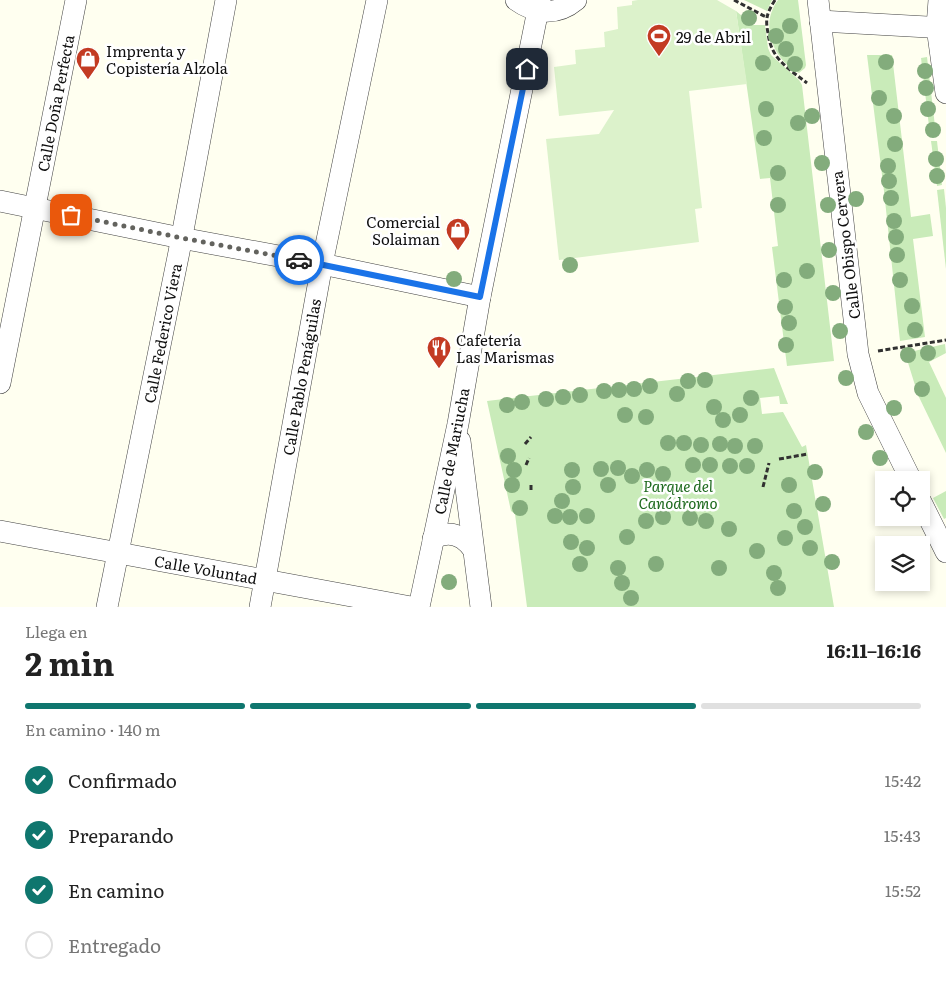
<!DOCTYPE html>
<html lang="es">
<head>
<meta charset="utf-8">
<style>
	:root { --surface:#fff; --page:#f2f2f2; --text:#222; --muted:#767676; --line:#e0e0e0; --accent:#0f766e }
	body { margin:0; font-family:Literata,serif; background:var(--page); color:var(--text); height:100vh; display:flex; flex-direction:column; font-size:19px; white-space:nowrap }
	* { box-sizing:border-box; margin:0 }
	p { font-size:16px; color:var(--muted) }
	.icon { flex:none; width:28px; height:28px; fill:none; stroke:currentColor; stroke-width:2; stroke-linecap:round; stroke-linejoin:round }
	.map { position:relative; height:607px; overflow:hidden }
	.panel { display:flex; flex-direction:column; background:var(--surface); flex:1 }
	.panel>* { flex:none }
	.buttons { position:absolute; left:875px; top:471px; display:grid; gap:10px }
	.buttons a { display:grid; place-items:center; width:55px; height:55px; border-radius:0px; background:var(--surface); box-shadow:0 2px 8px #0003; font-size:25px }
	.pin { position:absolute; display:grid; place-items:center; width:42px; height:42px; color:#fff; margin:-21px; border-radius:10px; box-shadow:0 2px 8px #0006 }
	.courier { position:absolute; display:grid; place-items:center; width:50px; height:50px; margin:-25px; border:4px solid #1a73e8; border-radius:50%; background:#fff; color:#222; box-shadow:0 1px 6px #0007 }
	.headline em { font-style:normal; font-weight:700 }
	.headline div { display:flex; flex-direction:column-reverse }
	.headline { display:flex; align-items:center; justify-content:space-between; height:85px; padding:0 25px }
	h1 { font-size:32px; font-weight:700; line-height:38px }
	.bar { display:grid; grid-template-columns:repeat(4,1fr); gap:8px 5px; align-content:center; height:60px; padding:0 25px }
	.bar i { height:6px; border-radius:4px; background:var(--line) }
	.bar .active { background:var(--accent) }
	.bar p { grid-column:span 4 }
	ol { padding:0 25px; list-style:none }
	li { display:flex; align-items:center; gap:15px; height:55px }
	li p { margin-inline-start:auto }
	li .icon { padding:5px; border-radius:50%; background:var(--accent); color:#fff; stroke-width:4 }
	li:last-child { color:var(--muted) }
	li i { width:28px; height:28px; border:2px solid var(--line); border-radius:50% }
	.map>svg:first-child { display:block }
</style>
</head>
<body>
<div class="map">
<svg width="946" height="607" viewBox="0 0 946 607">
	<rect width="100%" height="100%" fill="#fffff0"/>
	<g fill="#c9ebb9">
		<path d="M744 0H772L767 11Z"/>
		<path d="M778 0H798L806 65 805 68 799 73C773 60 759 25 778 0Z"/>
		<path d="M736 11 753 25H765L768 48 771 55 799 80 802 85 834 361 787 366 772 247 778 246 770 178 760 179Z"/>
		<path d="M867 55H892L911 217 930 214 933 236 913 239 925 337 900 341 884 191Z"/>
		<path d="M927 57 936 135H930L921 58Z"/>
		<path d="M931 141H937L942 185 937 186Z"/>
		<path d="M944 189 946 208V269L937 190Z"/>
		<path d="M945 344 946 353 929 362 946 398V453L918 395 905 353Z"/>
		<path d="M774 368 788 404H780L779 396 760 398 762 414 783 412 802 447 806 445 834 607H527L515 514 511 511 487 401Z"/>
		<path d="M946 491V518L944 519 933 498Z"/>
	</g>
	<path fill="#dcf2cb" d="M638 0H717L736 11 747 84 689 91 702 208 695 209 699 242 559 260 546 139 599 134 614 110 559 116 554 67 576 64 575 50 605 47 604 32 618 29 617 7 632 5V1Z"/>
	<g fill="none" stroke-linecap="round" stroke-linejoin="round">
		<defs>
			<g id="street">
				<path d="M516 0C535 14 557 16 576 0"/>
				<path d="M818 0 858 354 868 393 911 480"/>
				<path d="M939 0 937 27 946 93"/>
				<path d="M820 21 946 28"/>
				<path d="M0 201 181 238 322 264 480 297"/>
				<path d="M0 383 76 0"/>
				<path d="M460 441 481 607"/>
				<path d="M921 502 946 552"/>
				<path d="M0 531 411 607"/>
				<path d="M433 539C449 529 463 535 473 549"/>
				<path d="M107 607 179 252 226 0"/>
				<path d="M260 607 322 264 377 0"/>
				<path d="M419 607 458 424 480 297 540 0"/>
			</g>
		</defs>
		<use href="#street" stroke="#424242" stroke-width="22"/>
		<g stroke="#313131" stroke-width="3" stroke-dasharray="5 2.5" stroke-linecap="butt">
			<path d="M734 0 766 17"/>
			<path d="M775 0C767 13 765 18 768 33 771 59 788 68 807 83"/>
			<path d="M878 351 946 340"/>
			<path d="M525 444 531 437"/>
			<path d="M779 459 808 454"/>
			<path d="M526 465 529 458"/>
			<path d="M763 487 769 463"/>
			<path d="M531 490V483"/>
		</g>
		<use href="#street" stroke="#fff" stroke-width="21"/>
	</g>
	<g fill="#83ac7c">
		<circle cx="749" cy="18" r="8"/>
		<circle cx="790" cy="26" r="8"/>
		<circle cx="776" cy="36" r="8"/>
		<circle cx="786" cy="49" r="8"/>
		<circle cx="886" cy="62" r="8"/>
		<circle cx="763" cy="63" r="8"/>
		<circle cx="795" cy="64" r="8"/>
		<circle cx="925" cy="71" r="8"/>
		<circle cx="926" cy="88" r="8"/>
		<circle cx="879" cy="98" r="8"/>
		<circle cx="766" cy="109" r="8"/>
		<circle cx="928" cy="109" r="8"/>
		<circle cx="812" cy="116" r="8"/>
		<circle cx="894" cy="116" r="8"/>
		<circle cx="798" cy="123" r="8"/>
		<circle cx="933" cy="130" r="8"/>
		<circle cx="764" cy="138" r="8"/>
		<circle cx="895" cy="144" r="8"/>
		<circle cx="936" cy="159" r="8"/>
		<circle cx="822" cy="163" r="8"/>
		<circle cx="888" cy="166" r="8"/>
		<circle cx="778" cy="173" r="8"/>
		<circle cx="937" cy="176" r="8"/>
		<circle cx="889" cy="181" r="8"/>
		<circle cx="891" cy="198" r="8"/>
		<circle cx="856" cy="199" r="8"/>
		<circle cx="778" cy="205" r="8"/>
		<circle cx="828" cy="205" r="8"/>
		<circle cx="894" cy="221" r="8"/>
		<circle cx="896" cy="237" r="8"/>
		<circle cx="829" cy="250" r="8"/>
		<circle cx="897" cy="255" r="8"/>
		<circle cx="570" cy="265" r="8"/>
		<circle cx="807" cy="271" r="8"/>
		<circle cx="454" cy="279" r="8"/>
		<circle cx="784" cy="280" r="8"/>
		<circle cx="900" cy="280" r="8"/>
		<circle cx="833" cy="293" r="8"/>
		<circle cx="912" cy="306" r="8"/>
		<circle cx="785" cy="307" r="8"/>
		<circle cx="789" cy="323" r="8"/>
		<circle cx="915" cy="330" r="8"/>
		<circle cx="840" cy="331" r="8"/>
		<circle cx="786" cy="345" r="8"/>
		<circle cx="928" cy="353" r="8"/>
		<circle cx="908" cy="355" r="8"/>
		<circle cx="846" cy="378" r="8"/>
		<circle cx="705" cy="380" r="8"/>
		<circle cx="688" cy="381" r="8"/>
		<circle cx="650" cy="386" r="8"/>
		<circle cx="634" cy="389" r="8"/>
		<circle cx="922" cy="389" r="8"/>
		<circle cx="619" cy="390" r="8"/>
		<circle cx="604" cy="391" r="8"/>
		<circle cx="677" cy="394" r="8"/>
		<circle cx="580" cy="395" r="8"/>
		<circle cx="563" cy="397" r="8"/>
		<circle cx="751" cy="398" r="8"/>
		<circle cx="546" cy="399" r="8"/>
		<circle cx="522" cy="402" r="8"/>
		<circle cx="507" cy="405" r="8"/>
		<circle cx="714" cy="407" r="8"/>
		<circle cx="894" cy="408" r="8"/>
		<circle cx="625" cy="415" r="8"/>
		<circle cx="740" cy="415" r="8"/>
		<circle cx="646" cy="417" r="8"/>
		<circle cx="723" cy="420" r="8"/>
		<circle cx="866" cy="432" r="8"/>
		<circle cx="668" cy="443" r="8"/>
		<circle cx="684" cy="443" r="8"/>
		<circle cx="720" cy="444" r="8"/>
		<circle cx="701" cy="445" r="8"/>
		<circle cx="735" cy="446" r="8"/>
		<circle cx="755" cy="446" r="8"/>
		<circle cx="508" cy="456" r="8"/>
		<circle cx="880" cy="458" r="8"/>
		<circle cx="693" cy="465" r="8"/>
		<circle cx="710" cy="465" r="8"/>
		<circle cx="730" cy="466" r="8"/>
		<circle cx="747" cy="466" r="8"/>
		<circle cx="618" cy="468" r="8"/>
		<circle cx="601" cy="469" r="8"/>
		<circle cx="514" cy="470" r="8"/>
		<circle cx="572" cy="470" r="8"/>
		<circle cx="647" cy="470" r="8"/>
		<circle cx="815" cy="472" r="8"/>
		<circle cx="663" cy="474" r="8"/>
		<circle cx="632" cy="476" r="8"/>
		<circle cx="512" cy="485" r="8"/>
		<circle cx="608" cy="485" r="8"/>
		<circle cx="789" cy="485" r="8"/>
		<circle cx="573" cy="487" r="8"/>
		<circle cx="562" cy="501" r="8"/>
		<circle cx="823" cy="504" r="8"/>
		<circle cx="520" cy="508" r="8"/>
		<circle cx="794" cy="511" r="8"/>
		<circle cx="555" cy="516" r="8"/>
		<circle cx="587" cy="516" r="8"/>
		<circle cx="570" cy="517" r="8"/>
		<circle cx="663" cy="517" r="8"/>
		<circle cx="690" cy="518" r="8"/>
		<circle cx="646" cy="521" r="8"/>
		<circle cx="706" cy="521" r="8"/>
		<circle cx="805" cy="527" r="8"/>
		<circle cx="729" cy="529" r="8"/>
		<circle cx="627" cy="537" r="8"/>
		<circle cx="785" cy="538" r="8"/>
		<circle cx="571" cy="542" r="8"/>
		<circle cx="587" cy="548" r="8"/>
		<circle cx="810" cy="548" r="8"/>
		<circle cx="757" cy="551" r="8"/>
		<circle cx="832" cy="562" r="8"/>
		<circle cx="580" cy="564" r="8"/>
		<circle cx="656" cy="564" r="8"/>
		<circle cx="618" cy="568" r="8"/>
		<circle cx="719" cy="568" r="8"/>
		<circle cx="774" cy="573" r="8"/>
		<circle cx="449" cy="582" r="8"/>
		<circle cx="622" cy="583" r="8"/>
		<circle cx="778" cy="588" r="8"/>
		<circle cx="631" cy="598" r="8"/>
	</g>
	<g fill="none" stroke-linecap="round" stroke-linejoin="round">
		<path stroke="#63635e" stroke-width="5" stroke-dasharray="0 9" d="M71 215 182 238 299 260"/>
		<path stroke="#1a73e8" stroke-width="6" d="M299 260 480 297 527 69"/>
	</g>
	<defs>
		<symbol id="stadium-pin" viewBox="-11 -11 22 30"><path d="M0 17L-7.5 6A9.5 9.5 0 1 1 7.5 6Z" fill="#c33b23" stroke="#fff"/><path d="M0-5a6.5 5 0 1 0 0 10a6.5 5 0 1 0 0-10ZM-3.5-1.8h7v3.6h-7Z" fill="#fff"/></symbol>
		<symbol id="shop-pin" viewBox="-11 -11 22 30"><path d="M0 17L-7.5 6A9.5 9.5 0 1 1 7.5 6Z" fill="#c33b23" stroke="#fff"/><path d="M-5-2.5h2.3a2.7 3.5 0 0 1 5.4 0H5L5.5 6h-11ZM-1.5-2.5h3a1.5 2.3 0 0 0-3 0Z" fill="#fff"/></symbol>
		<symbol id="restaurant-pin" viewBox="-11 -11 22 30"><path d="M0 17L-7.5 6A9.5 9.5 0 1 1 7.5 6Z" fill="#c33b23" stroke="#fff"/><path d="M-5-6h1v4h1v-4h1v4h1v-4h1v5L-1.5 .5V6h-2V.5L-5-1ZM5-6V6H3V1.5H1.5Q1.5-4 5-6Z" fill="#fff"/></symbol>
	</defs>
	<g fill-rule="evenodd">
		<use href="#stadium-pin" x="645" y="22" width="28" height="38"/>
		<use href="#shop-pin" x="74" y="45" width="28" height="38"/>
		<use href="#shop-pin" x="444" y="216" width="28" height="38"/>
		<use href="#restaurant-pin" x="425" y="334" width="28" height="38"/>
	</g>
	<g text-anchor="middle" dominant-baseline="central" stroke-width="5" stroke-linejoin="round" paint-order="stroke">
		<g font-size="15" fill="#0f0f0f" stroke="#fff" text-anchor="start">
			<text x="676" y="36">29 de Abril</text>
			<text x="106" y="50">Imprenta y<tspan x="106" dy="17">Copistería Alzola</tspan></text>
			<text x="440" y="221" text-anchor="end">Comercial<tspan x="440" dy="17">Solaiman</tspan></text>
			<text x="456" y="339">Cafetería<tspan x="456" dy="17">Las Marismas</tspan></text>
		</g>
		<g font-size="15" fill="#0f0f0f" stroke="#fff">
			<text transform="translate(55 103) rotate(-79)">Calle Doña Perfecta</text>
			<text transform="translate(845 245) rotate(-97)">Calle Obispo Cervera</text>
			<text transform="translate(162 333) rotate(-79)">Calle Federico Viera</text>
			<text transform="translate(301 377) rotate(-80)">Calle Pablo Penáguilas</text>
			<text transform="translate(451 451) rotate(-79)">Calle de Mariucha</text>
			<text transform="translate(206 569) rotate(10)">Calle Voluntad</text>
		</g>
		<g font-size="15" font-style="italic" fill="#1d691d" stroke="#fff">
			<text x="678" y="485">Parque del<tspan x="678" dy="17">Canódromo</tspan></text>
		</g>
	</g>
</svg>
<div class="buttons">
<a><svg class="icon" aria-label="locate" viewBox="0 0 24 24"><circle cx="12" cy="12" r="6"/><path d="M12 2v4M12 18v4M2 12h4M18 12h4"/></svg></a>
<a><svg class="icon" aria-label="layers" viewBox="0 0 24 24"><path d="M12 4l9 5-9 5-9-5zM3 14l9 5 9-5"/></svg></a>
</div>
<div class="pin" style="left:71px;top:215px;background:#ea580c"><svg class="icon" aria-label="bag" viewBox="0 0 24 24"><path d="M5 8h14l-1 12H6zM9 8a3 3 0 0 1 6 0"/></svg></div>
<div class="pin" style="left:527px;top:69px;background:#1f2937"><svg class="icon" aria-label="home" viewBox="0 0 24 24"><path d="M3 11l9-7 9 7M6 9v11h12V9"/></svg></div>
<div class="courier" style="left:299px;top:260px"><svg class="icon" aria-label="car" viewBox="0 0 24 24"><path d="M5 17H2v-5l4-1 3-4h7l3 4 3 1v5h-3M9 17h6M6 11h13"/><circle cx="7" cy="17" r="2"/><circle cx="17" cy="17" r="2"/></svg></div>
</div>
<section class="panel">
<div class="headline"><div><h1>2 min</h1><p>Llega en</p></div><em>16:11–16:16</em></div>
<div class="bar"><i class="active"></i><i class="active"></i><i class="active"></i><i></i><p>En camino · 140 m</p></div>
<ol>
<li><svg class="icon" aria-label="check" viewBox="0 0 24 24"><path d="M5 12l5 5 9-10"/></svg>Confirmado<p>15:42</p></li>
<li><svg class="icon" aria-label="check" viewBox="0 0 24 24"><path d="M5 12l5 5 9-10"/></svg>Preparando<p>15:43</p></li>
<li><svg class="icon" aria-label="check" viewBox="0 0 24 24"><path d="M5 12l5 5 9-10"/></svg>En camino<p>15:52</p></li>
<li><i></i>Entregado</li>
</ol>
</section>
</body>
</html>
